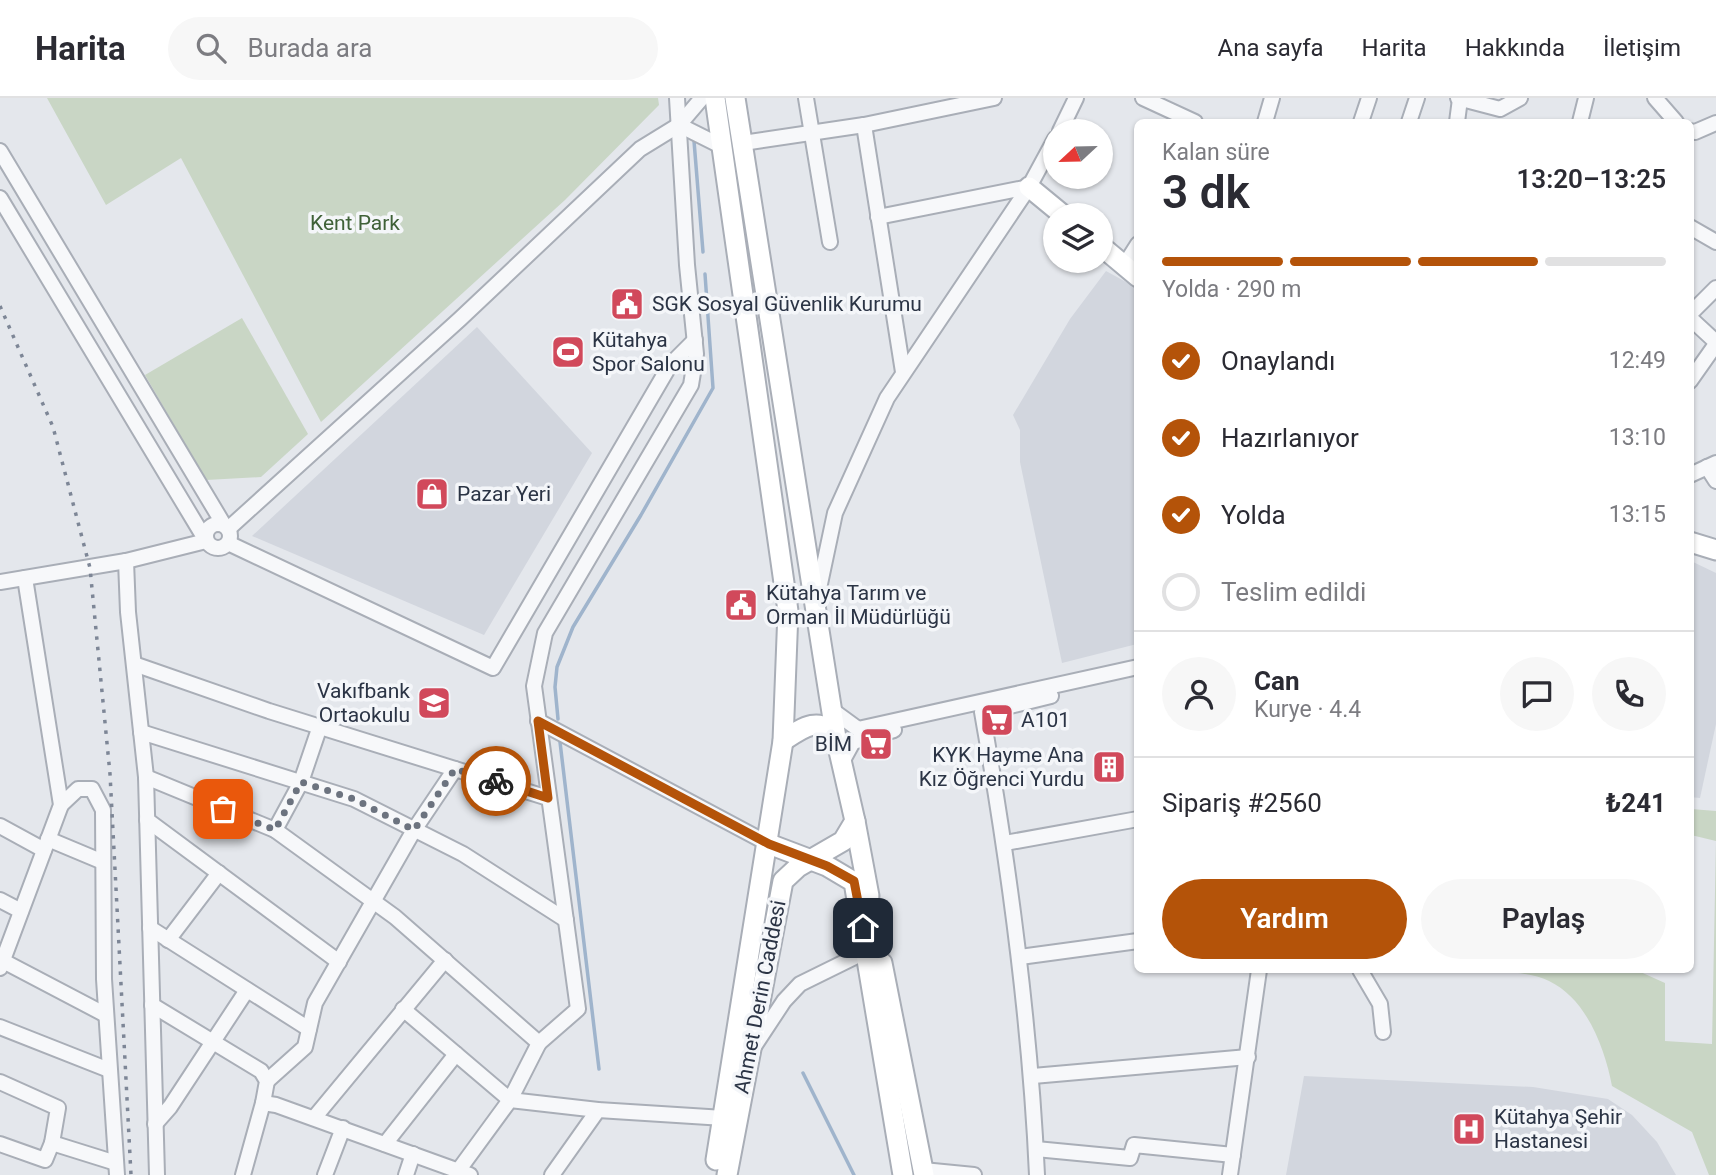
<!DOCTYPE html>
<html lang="tr">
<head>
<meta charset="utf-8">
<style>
	:root { --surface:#fff; --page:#f7f7f7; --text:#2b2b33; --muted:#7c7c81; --line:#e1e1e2; --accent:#b45309 }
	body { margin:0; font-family:Roboto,sans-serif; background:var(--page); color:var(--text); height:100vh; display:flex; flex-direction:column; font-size:26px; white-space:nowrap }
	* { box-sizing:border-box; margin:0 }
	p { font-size:23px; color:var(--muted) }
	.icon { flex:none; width:38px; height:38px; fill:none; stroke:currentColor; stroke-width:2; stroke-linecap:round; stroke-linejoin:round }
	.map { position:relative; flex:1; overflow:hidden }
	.drawer { position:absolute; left:1134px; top:21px; width:560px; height:854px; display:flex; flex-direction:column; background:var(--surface); border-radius:10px; box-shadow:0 2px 5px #0004 }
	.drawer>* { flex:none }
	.needle { width:46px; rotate:248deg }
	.buttons { position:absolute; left:1043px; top:21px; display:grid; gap:14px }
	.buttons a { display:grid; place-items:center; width:70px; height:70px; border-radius:50%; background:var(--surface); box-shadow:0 2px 5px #0004; font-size:35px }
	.pin { position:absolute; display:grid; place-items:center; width:60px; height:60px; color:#fff; margin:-30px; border-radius:14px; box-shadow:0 4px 10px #0006 }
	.courier { position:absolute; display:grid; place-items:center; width:70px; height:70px; margin:-35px; border:5px solid #b45309; border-radius:50%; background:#fff; color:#222; box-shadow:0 2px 9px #0007 }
	.overview em { font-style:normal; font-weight:600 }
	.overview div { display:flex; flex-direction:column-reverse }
	.overview { display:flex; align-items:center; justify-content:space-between; height:119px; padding:0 28px }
	h1 { font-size:46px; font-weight:600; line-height:52px }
	.bar { display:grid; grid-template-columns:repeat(4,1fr); gap:10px 7px; align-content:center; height:84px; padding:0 28px }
	.bar i { height:9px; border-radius:5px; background:var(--line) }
	.bar .active { background:var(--accent) }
	.bar p { grid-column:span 4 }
	.line { display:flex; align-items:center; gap:18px; padding:0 28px; border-top:2px solid var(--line) }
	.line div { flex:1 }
	.round { display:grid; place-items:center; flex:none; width:74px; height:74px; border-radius:37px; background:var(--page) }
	ol { padding:0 28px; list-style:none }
	li { display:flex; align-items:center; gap:21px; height:77px }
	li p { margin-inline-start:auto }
	li .icon { padding:7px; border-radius:50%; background:var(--accent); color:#fff; stroke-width:4 }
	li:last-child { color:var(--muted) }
	li i { width:38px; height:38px; border:4px solid var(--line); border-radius:50% }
	.action { display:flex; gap:14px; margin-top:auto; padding:14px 28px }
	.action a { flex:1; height:80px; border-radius:42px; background:var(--accent); color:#fff; font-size:28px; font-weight:600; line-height:80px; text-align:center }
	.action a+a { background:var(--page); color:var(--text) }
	header { display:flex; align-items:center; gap:42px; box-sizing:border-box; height:98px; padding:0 35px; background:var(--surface); border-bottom:2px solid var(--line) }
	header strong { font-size:33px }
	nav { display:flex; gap:38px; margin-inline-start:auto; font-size:24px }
	.search { width:490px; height:63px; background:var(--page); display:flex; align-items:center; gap:18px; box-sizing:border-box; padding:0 24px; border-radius:38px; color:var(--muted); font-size:26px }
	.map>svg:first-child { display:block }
</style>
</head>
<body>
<header>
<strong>Harita</strong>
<div class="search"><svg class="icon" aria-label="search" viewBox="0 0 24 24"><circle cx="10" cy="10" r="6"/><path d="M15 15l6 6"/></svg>Burada ara</div>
<nav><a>Ana sayfa</a><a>Harita</a><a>Hakkında</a><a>İletişim</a></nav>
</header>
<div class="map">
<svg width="1716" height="1077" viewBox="0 0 1716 1077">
	<rect width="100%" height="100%" fill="#e4e7ec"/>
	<g fill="#d2d6de">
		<path d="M1106 173 1137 190V546L1062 565 1020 364V332L1013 317 1070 221Z"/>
		<path d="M477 229 592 355 484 537 252 438Z"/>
		<path d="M1691 463 1716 475V626L1700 700 1690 699Z"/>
		<path d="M1304 978 1533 989 1608 1001 1632 1017 1657 1044 1676 1077H1286Z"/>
	</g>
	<g fill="#c9d6c5">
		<path d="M47 0H658L659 7 565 102 321 324 181 60 106 107Z"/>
		<path d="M242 220 308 336 261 379 206 382 145 277Z"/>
		<path d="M1691 711 1716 713V1077H1709L1692 1034 1612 988C1605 951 1587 901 1549 883 1531 874 1504 874 1484 872H1636L1665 885V943L1712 946 1716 743 1691 737Z"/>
	</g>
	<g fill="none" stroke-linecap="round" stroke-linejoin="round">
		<g stroke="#9fb4cc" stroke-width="3.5">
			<path d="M694 43 703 154"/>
			<path d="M558 621 555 589 557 569 573 529 641 417 713 290 705 176"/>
			<path d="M560 644 599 971"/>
			<path d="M803 975 854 1077"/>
		</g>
		<defs>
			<g id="street">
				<path d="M806 0 830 144"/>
				<path d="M1143 0 1195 24"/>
				<path d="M1458 0 1500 11 1520 0"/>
				<path d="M1655 0 1676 24"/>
				<path d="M1265 24 1272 0"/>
				<path d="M1361 24 1369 0"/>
				<path d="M1409 24 1417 0"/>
				<path d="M1457 24 1460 1"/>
				<path d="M1580 24 1586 0"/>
				<path d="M679 27 719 47"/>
				<path d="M864 27 903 274"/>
				<path d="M1060 33 1076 0"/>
				<path d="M1690 33 1695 34 1716 25"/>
				<path d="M743 45 864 27 994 0"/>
				<path d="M0 53 224 427"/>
				<path d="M0 100 205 441"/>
				<path d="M878 119 1029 89"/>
				<path d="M1690 129 1716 144"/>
				<path d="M1124 168 1138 146"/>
				<path d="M1690 216 1716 190"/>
				<path d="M1690 220 1716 244"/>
				<path d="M1690 283 1716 246"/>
				<path d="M1707 369 1716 383"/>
				<path d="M1690 377 1716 365"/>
				<circle cx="218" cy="438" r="12"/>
				<path d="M228 431 460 221 640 51 679 27 702 0"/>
				<path d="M228 445 493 570 670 267 695 242"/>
				<path d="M126 463 128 514 146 679 157 1077"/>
				<path d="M0 484 126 463 206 443"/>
				<path d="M817 500 835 415 887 300 1029 89 1055 41"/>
				<path d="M134 566 269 613 548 700"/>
				<path d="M1006 609 1051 598"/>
				<path d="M832 612 858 631 1138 569"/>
				<path d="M982 614C1009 767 1030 921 1037 1077"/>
				<path d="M538 623 769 746"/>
				<path d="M141 634 354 701 463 756 566 822"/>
				<path d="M842 664 853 644 894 632"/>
				<path d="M146 679 275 732 395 819 539 945 510 1002 403 911"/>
				<path d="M61 707 78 691H92L103 712 104 881 117 1077"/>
				<path d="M147 722 339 864"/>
				<path d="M0 728 44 752"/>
				<path d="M275 732 301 684 320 628"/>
				<path d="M48 741 103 764"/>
				<path d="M1005 745 1138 721"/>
				<path d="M0 802 21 813"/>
				<path d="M150 830 309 931"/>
				<path d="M168 842 219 775"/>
				<path d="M1020 859 1138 843"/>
				<path d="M3 863 106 917"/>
				<path d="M0 870 61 707 25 480"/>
				<path d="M1360 872 1380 906 1383 934"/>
				<path d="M152 907 261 973 267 983 263 1005"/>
				<path d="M0 929 109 972"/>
				<path d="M539 945 578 911 534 588 545 535 691 287 696 256 687 167 677 0"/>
				<path d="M755 947 784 903 800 886 867 853"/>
				<path d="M1033 978 1248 959"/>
				<path d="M267 983 305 949 315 905 414 732 455 671"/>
				<path d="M0 984 58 1010 52 1045"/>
				<path d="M314 1020 445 862"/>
				<path d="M155 1026 170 1009 247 892"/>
				<path d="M0 1046 45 1062 52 1045 116 1065"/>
				<path d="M385 1046 456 956"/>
				<path d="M1036 1051 1130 1060 1134 1047 1233 1057"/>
				<path d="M923 1072 974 1077"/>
				<path d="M458 1073 510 1002 598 1012 724 1020"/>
				<path d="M243 1077 263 1005 276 1007 470 1077"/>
				<path d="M325 1077 343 1030"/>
				<path d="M406 1077 413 1056"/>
				<path d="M552 1077 598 1012"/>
				<path d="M1230 1077 1259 872"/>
			</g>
			<g id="secondary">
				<path d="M715 0 788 513 783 643 716 1062"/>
				<path d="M1029 89 1063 117"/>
				<path d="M1101 148 1138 179"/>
				<path d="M1690 444 1716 452"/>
				<path d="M783 643C802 630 820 616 836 640"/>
				<path d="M855 723 869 798"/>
				<path d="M769 746 827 768 854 784 903 1077"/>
				<path d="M882 865 924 1077"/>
				<path d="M727 1077 783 783 798 769 843 743 855 723 836 640 735 0"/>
			</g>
		</defs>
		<use href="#street" stroke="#a9aeb7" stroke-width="18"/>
		<use href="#secondary" stroke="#a9aeb7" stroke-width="23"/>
		<use href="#street" stroke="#f7f8fa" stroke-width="14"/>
		<use href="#secondary" stroke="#fff" stroke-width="19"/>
		<path stroke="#7d8696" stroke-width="3.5" stroke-dasharray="3.5 7" stroke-linecap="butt" d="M0 208 53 329 90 470 110 676 131 1077"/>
	</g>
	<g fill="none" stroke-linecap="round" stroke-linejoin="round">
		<path stroke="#6c737f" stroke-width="7" stroke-dasharray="0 12.6" d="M223 711 275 732 301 684 354 701 414 732 455 671 496 683"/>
		<path stroke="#b45309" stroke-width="9" d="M496 683 548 700 538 623 769 746 827 768 854 783 863 830"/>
	</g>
	<defs>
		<symbol id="civic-square" viewBox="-11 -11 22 22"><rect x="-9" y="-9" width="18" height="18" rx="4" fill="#d1495b" stroke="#f4f6f9"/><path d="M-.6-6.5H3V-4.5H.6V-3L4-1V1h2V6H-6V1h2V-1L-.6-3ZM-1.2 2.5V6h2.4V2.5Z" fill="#fff"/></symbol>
		<symbol id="stadium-square" viewBox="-11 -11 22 22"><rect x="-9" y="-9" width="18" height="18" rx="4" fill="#d1495b" stroke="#f4f6f9"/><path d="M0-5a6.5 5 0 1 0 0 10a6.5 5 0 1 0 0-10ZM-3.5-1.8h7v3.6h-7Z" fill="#fff"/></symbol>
		<symbol id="shop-square" viewBox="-11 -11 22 22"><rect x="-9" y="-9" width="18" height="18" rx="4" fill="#d1495b" stroke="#f4f6f9"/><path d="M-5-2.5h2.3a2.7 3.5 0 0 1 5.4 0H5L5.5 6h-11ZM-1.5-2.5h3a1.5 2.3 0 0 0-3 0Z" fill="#fff"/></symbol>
		<symbol id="school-square" viewBox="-11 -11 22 22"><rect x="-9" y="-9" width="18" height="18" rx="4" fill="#d1495b" stroke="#f4f6f9"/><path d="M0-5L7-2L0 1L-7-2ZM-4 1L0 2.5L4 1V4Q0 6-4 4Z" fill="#fff"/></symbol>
		<symbol id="supermarket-square" viewBox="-11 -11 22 22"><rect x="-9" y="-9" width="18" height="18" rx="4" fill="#d1495b" stroke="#f4f6f9"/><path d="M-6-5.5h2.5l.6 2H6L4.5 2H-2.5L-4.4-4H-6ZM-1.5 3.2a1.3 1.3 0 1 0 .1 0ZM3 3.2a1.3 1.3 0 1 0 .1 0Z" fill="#fff"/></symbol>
		<symbol id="building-square" viewBox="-11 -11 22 22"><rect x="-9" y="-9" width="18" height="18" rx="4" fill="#d1495b" stroke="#f4f6f9"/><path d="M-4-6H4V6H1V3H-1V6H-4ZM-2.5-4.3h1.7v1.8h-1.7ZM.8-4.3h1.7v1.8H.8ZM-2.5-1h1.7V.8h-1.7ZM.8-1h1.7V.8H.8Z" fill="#fff"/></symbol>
		<symbol id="hospital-square" viewBox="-11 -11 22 22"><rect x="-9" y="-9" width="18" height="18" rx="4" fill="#d1495b" stroke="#f4f6f9"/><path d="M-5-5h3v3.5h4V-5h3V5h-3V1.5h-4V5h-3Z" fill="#fff"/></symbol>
	</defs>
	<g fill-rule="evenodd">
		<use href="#civic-square" x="608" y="187" width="38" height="38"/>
		<use href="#stadium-square" x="549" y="235" width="38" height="38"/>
		<use href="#shop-square" x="413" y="377" width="38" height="38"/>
		<use href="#civic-square" x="722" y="488" width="38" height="38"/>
		<use href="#school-square" x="415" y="586" width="38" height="38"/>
		<use href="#supermarket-square" x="978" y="603" width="38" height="38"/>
		<use href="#supermarket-square" x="857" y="627" width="38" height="38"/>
		<use href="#building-square" x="1090" y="650" width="38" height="38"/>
		<use href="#hospital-square" x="1450" y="1012" width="38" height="38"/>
	</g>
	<g text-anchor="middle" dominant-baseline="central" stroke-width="7" stroke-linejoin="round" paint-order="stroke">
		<g font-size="21" fill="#3f6138" stroke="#f4f6f9">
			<text x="355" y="125">Kent Park</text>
		</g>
		<g font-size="21" fill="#2b3445" stroke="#f4f6f9" text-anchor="start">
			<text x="652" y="206">SGK Sosyal Güvenlik Kurumu</text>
			<text x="592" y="242">Kütahya<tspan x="592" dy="24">Spor Salonu</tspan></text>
			<text x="457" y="396">Pazar Yeri</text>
			<text x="766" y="495">Kütahya Tarım ve<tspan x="766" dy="24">Orman İl Müdürlüğü</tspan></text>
			<text x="410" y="593" text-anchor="end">Vakıfbank<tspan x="410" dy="24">Ortaokulu</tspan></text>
			<text x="1021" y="622">A101</text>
			<text x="852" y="646" text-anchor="end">BİM</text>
			<text x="1084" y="657" text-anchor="end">KYK Hayme Ana<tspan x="1084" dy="24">Kız Öğrenci Yurdu</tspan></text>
			<text x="1494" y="1019">Kütahya Şehir<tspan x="1494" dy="24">Hastanesi</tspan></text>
		</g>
		<g font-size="21" fill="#2b3445" stroke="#f4f6f9">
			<text transform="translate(760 899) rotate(-79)">Ahmet Derin Caddesi</text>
		</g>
	</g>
</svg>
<div class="buttons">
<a><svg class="needle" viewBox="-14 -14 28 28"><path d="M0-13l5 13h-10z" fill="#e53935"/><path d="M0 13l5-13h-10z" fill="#7c7c81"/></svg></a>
<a><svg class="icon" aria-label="layers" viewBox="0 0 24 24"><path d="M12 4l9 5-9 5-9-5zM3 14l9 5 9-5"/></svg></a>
</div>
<div class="pin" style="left:223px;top:711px;background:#ea580c"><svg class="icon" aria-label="bag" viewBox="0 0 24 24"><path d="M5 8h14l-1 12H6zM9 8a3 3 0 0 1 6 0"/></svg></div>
<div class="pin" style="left:863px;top:830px;background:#1f2937"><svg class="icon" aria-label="home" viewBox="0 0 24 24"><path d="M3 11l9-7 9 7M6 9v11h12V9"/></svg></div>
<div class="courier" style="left:496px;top:683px"><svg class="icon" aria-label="bike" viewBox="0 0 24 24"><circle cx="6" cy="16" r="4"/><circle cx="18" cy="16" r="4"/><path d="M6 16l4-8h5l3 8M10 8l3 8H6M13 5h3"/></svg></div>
<section class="drawer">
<div class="overview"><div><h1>3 dk</h1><p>Kalan süre</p></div><em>13:20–13:25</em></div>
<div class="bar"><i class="active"></i><i class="active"></i><i class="active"></i><i></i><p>Yolda · 290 m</p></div>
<ol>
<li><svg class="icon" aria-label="check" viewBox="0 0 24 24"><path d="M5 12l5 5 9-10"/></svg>Onaylandı<p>12:49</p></li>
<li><svg class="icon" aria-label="check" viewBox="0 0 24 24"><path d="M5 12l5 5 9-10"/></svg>Hazırlanıyor<p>13:10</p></li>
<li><svg class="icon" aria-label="check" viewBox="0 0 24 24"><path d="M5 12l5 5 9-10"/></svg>Yolda<p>13:15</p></li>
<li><i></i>Teslim edildi</li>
</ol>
<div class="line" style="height:126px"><a class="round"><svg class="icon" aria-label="person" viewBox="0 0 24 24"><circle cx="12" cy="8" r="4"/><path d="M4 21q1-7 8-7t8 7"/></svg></a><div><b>Can</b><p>Kurye · 4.4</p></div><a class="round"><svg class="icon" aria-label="chat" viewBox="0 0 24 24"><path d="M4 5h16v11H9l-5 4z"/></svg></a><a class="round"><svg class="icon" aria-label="phone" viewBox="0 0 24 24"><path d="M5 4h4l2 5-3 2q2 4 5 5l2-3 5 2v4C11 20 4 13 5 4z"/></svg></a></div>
<div class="line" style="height:91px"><div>Sipariş #2560</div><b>₺241</b></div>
<div class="action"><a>Yardım</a><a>Paylaş</a></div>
</section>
</div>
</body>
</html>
